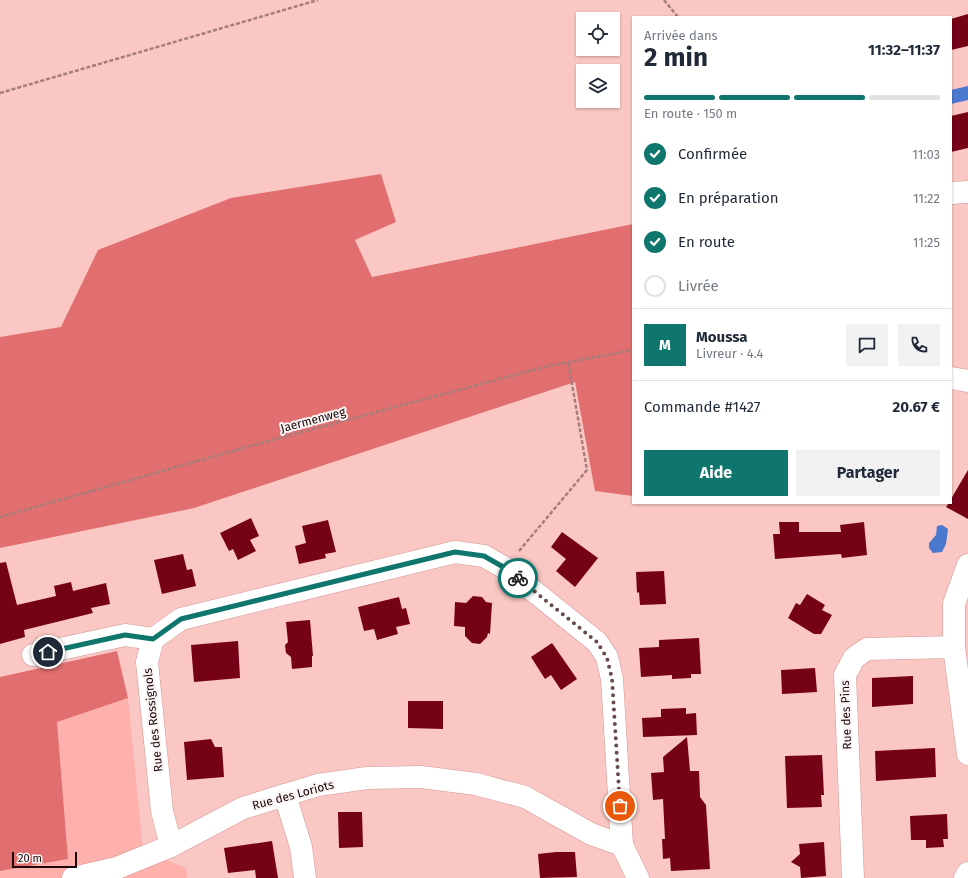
<!DOCTYPE html>
<html lang="fr">
<head>
<meta charset="utf-8">
<style>
	:root { --surface:#fff; --page:#f2f2f3; --text:#1f2937; --muted:#747a83; --line:#e0e1e3; --accent:#0f766e }
	body { margin:0; font-family:"Fira Sans",sans-serif; background:var(--page); color:var(--text); height:100vh; display:flex; flex-direction:column; font-size:15px; white-space:nowrap }
	* { box-sizing:border-box; margin:0 }
	p { font-size:13px; color:var(--muted) }
	.icon { flex:none; width:22px; height:22px; fill:none; stroke:currentColor; stroke-width:2; stroke-linecap:round; stroke-linejoin:round }
	.map { position:relative; flex:1; overflow:hidden }
	.panel { position:absolute; left:632px; top:16px; width:320px; height:488px; display:flex; flex-direction:column; background:var(--surface); border-radius:0px; box-shadow:0 1px 3px #0004 }
	.panel>* { flex:none }
	.controls { position:absolute; left:576px; top:12px; display:grid; gap:8px }
	.controls a { display:grid; place-items:center; width:44px; height:44px; border-radius:0px; background:var(--surface); box-shadow:0 1px 3px #0004; font-size:20px }
	.scale { position:absolute; left:12px; bottom:10px; width:65px; box-sizing:border-box; padding-left:4px; border:2px solid #1b0707; border-top:0; font-size:11px; line-height:14px; white-space:nowrap; color:#1b0707; -webkit-text-stroke:3px #fbf4f4; paint-order:stroke }
	.pin { position:absolute; display:grid; place-items:center; width:34px; height:34px; color:#fff; margin:-17px; border:2px solid #fff; border-radius:50%; box-shadow:0 1px 4px #0007 }
	.courier { position:absolute; display:grid; place-items:center; width:40px; height:40px; margin:-20px; border:3px solid #0f766e; border-radius:50%; background:#fff; color:#222; box-shadow:0 1px 5px #0007 }
	.summary em { font-style:normal; font-weight:700 }
	.summary div { display:flex; flex-direction:column-reverse }
	.summary { display:flex; align-items:center; justify-content:space-between; height:68px; padding:0 12px }
	h1 { font-size:26px; font-weight:700; line-height:30px }
	.bar { display:grid; grid-template-columns:repeat(4,1fr); gap:6px 4px; align-content:center; height:48px; padding:0 12px }
	.bar i { height:5px; border-radius:3px; background:var(--line) }
	.bar .active { background:var(--accent) }
	.bar p { grid-column:span 4 }
	.line { display:flex; align-items:center; gap:10px; padding:0 12px; border-top:1px solid var(--line) }
	.line div { flex:1 }
	.round { display:grid; place-items:center; flex:none; width:42px; height:42px; border-radius:0px; background:var(--page) }
	ol { padding:0 12px; list-style:none }
	li { display:flex; align-items:center; gap:12px; height:44px }
	li p { margin-inline-start:auto }
	li .icon { padding:4px; border-radius:50%; background:var(--accent); color:#fff; stroke-width:4 }
	li:last-child { color:var(--muted) }
	li i { width:22px; height:22px; border:2px solid var(--line); border-radius:50% }
	.cta { display:flex; gap:8px; margin-top:auto; padding:8px 12px }
	.cta a { flex:1; height:46px; border-radius:0px; background:var(--accent); color:#fff; font-size:16px; font-weight:700; line-height:46px; text-align:center }
	.cta a+a { background:var(--page); color:var(--text) }
	.map>svg:first-child { display:block }
</style>
</head>
<body>
<div class="map">
<svg width="968" height="878" viewBox="0 0 968 878">
	<rect width="100%" height="100%" fill="#fac7c4"/>
	<path fill="#fdb0ac" d="M128 698 143 851 186 868 187 878H0V871L68 859 57 722Z"/>
	<g fill="#e16f6f">
		<path d="M381 174 396 222 355 240 372 277 633 224V496L595 491 575 382 194 508 0 548V337L61 327 98 250 231 198Z"/>
		<path d="M117 651 128 698 57 722 68 859 0 871V677Z"/>
	</g>
	<g fill="#4a78ce">
		<path d="M968 86V100L951 104V90Z"/>
		<path d="M942 525 948 529 946 544 942 552 933 553 929 548V543L936 535 937 526Z"/>
	</g>
	<g fill="#760217">
		<path d="M968 14V46L951 50V19Z"/>
		<path d="M968 112V148L951 152V116Z"/>
		<path d="M968 470V519L946 507 949 503H951V499Z"/>
		<path d="M251 518 259 536 250 540 256 551 238 560 233 549 229 551 220 533Z"/>
		<path d="M328 520 336 552 325 554 326 558 299 564 295 546 306 543 302 526Z"/>
		<path d="M779 522H799V532H841L840 525 864 522 867 555 842 558 841 554 775 559 773 534H780Z"/>
		<path d="M562 532 598 558 575 587 556 571 566 559 551 547Z"/>
		<path d="M183 554 187 570 192 569 196 586 162 594 154 560Z"/>
		<path d="M6 562 17 605 56 596 54 586 71 582 73 591 106 583 110 604 91 608 93 613 24 630 25 637 0 644V563Z"/>
		<path d="M664 571 666 604 640 605 639 592 637 593 636 572Z"/>
		<path d="M807 594 825 605 822 610 832 615 821 634H814L788 618 796 603 800 605Z"/>
		<path d="M473 596 482 597 486 602 492 603 490 634 488 633 487 637 480 644 472 643 465 636V627L454 626 455 602 466 603Z"/>
		<path d="M399 597 402 609 406 608 410 624 396 627 398 634 377 640 374 629 364 631 358 607Z"/>
		<path d="M310 620 313 656H312V667L292 669 291 657 286 653 285 645 288 642 286 622Z"/>
		<path d="M699 638 701 674H691V678L672 679V675L641 677 639 648 659 647V640Z"/>
		<path d="M238 641 240 678 194 682 191 645Z"/>
		<path d="M552 643 577 679 561 690 551 675 545 679 531 657Z"/>
		<path d="M815 668 817 692 782 694 781 670Z"/>
		<path d="M913 676V704L872 707V678Z"/>
		<path d="M408 701H443V729L408 728Z"/>
		<path d="M686 708V714L696 713 697 735 643 737 642 718 661 717V709Z"/>
		<path d="M687 737 690 771H699L700 797 706 805 710 869 671 871 670 858 663 859 662 839H665L663 799 653 800 651 773 664 772 663 757Z"/>
		<path d="M211 739 215 747H222L224 777 187 780 184 742Z"/>
		<path d="M935 748 936 777 876 781 875 751Z"/>
		<path d="M822 755 824 795H821L822 807 787 808 785 756Z"/>
		<path d="M338 812H362L363 847 339 848Z"/>
		<path d="M947 814 948 839H943L944 847 926 848V840H911L910 816Z"/>
		<path d="M272 841 278 878H256L255 870 228 873 224 848Z"/>
		<path d="M824 842 826 876 801 878 800 867 791 862 800 854 799 844Z"/>
		<path d="M556 852H575L577 877 540 878 538 854Z"/>
	</g>
	<g fill="none" stroke-linecap="round" stroke-linejoin="round">
		<defs>
			<g id="street">
				<path d="M951 193 968 192"/>
				<path d="M951 378 968 381"/>
				<path d="M968 565 954 604V647L968 754"/>
				<path d="M33 655 125 635 153 639"/>
				<path d="M285 795 301 847 305 878"/>
				<path d="M171 846 162 811 147 662 153 639 181 619 455 552 484 556 505 568 597 642 607 657 612 679 622 845"/>
				<path d="M73 878 117 868 171 846 243 808 318 785 367 778 421 777 476 784 525 797 591 834 622 845 638 878"/>
				<path d="M853 878 845 675 854 658 867 649 954 647"/>
				<path d="M965 878 968 873"/>
			</g>
		</defs>
		<use href="#street" stroke="#d29693" stroke-width="23"/>
		<g stroke="#a57e7c" stroke-width="2.5" stroke-dasharray="4 2" stroke-linecap="butt">
			<path d="M664 0 678 17"/>
			<path d="M0 93 318 0"/>
			<path d="M0 517 254 445 548 366 633 350"/>
			<path d="M519 551 587 470 568 361"/>
		</g>
		<use href="#street" stroke="#fff" stroke-width="22"/>
	</g>
	<g fill="none" stroke-linecap="round" stroke-linejoin="round">
		<path stroke="#694a49" stroke-width="4" stroke-dasharray="0 7.2" d="M518 578 597 642 607 658 612 679 620 806"/>
		<path stroke="#0f766e" stroke-width="5" d="M48 652 125 635 153 639 181 619 455 552 484 556 505 568 518 578"/>
	</g>
	<g text-anchor="middle" dominant-baseline="central" stroke-width="4" stroke-linejoin="round" paint-order="stroke">
		<g font-size="12" fill="#1b0707" stroke="#fbf4f4">
			<text transform="translate(313 420) rotate(-15)">Jaermenweg</text>
			<text transform="translate(846 715) rotate(-92)">Rue des Pins</text>
			<text transform="translate(153 720) rotate(-96)">Rue des Rossignols</text>
			<text transform="translate(293 795) rotate(-15)">Rue des Loriots</text>
		</g>
	</g>
</svg>
<div class="controls">
<a><svg class="icon" aria-label="locate" viewBox="0 0 24 24"><circle cx="12" cy="12" r="6"/><path d="M12 2v4M12 18v4M2 12h4M18 12h4"/></svg></a>
<a><svg class="icon" aria-label="layers" viewBox="0 0 24 24"><path d="M12 4l9 5-9 5-9-5zM3 14l9 5 9-5"/></svg></a>
</div>
<div class="scale">20 m</div>
<div class="pin" style="left:620px;top:806px;background:#ea580c"><svg class="icon" aria-label="bag" viewBox="0 0 24 24"><path d="M5 8h14l-1 12H6zM9 8a3 3 0 0 1 6 0"/></svg></div>
<div class="pin" style="left:48px;top:652px;background:#1f2937"><svg class="icon" aria-label="home" viewBox="0 0 24 24"><path d="M3 11l9-7 9 7M6 9v11h12V9"/></svg></div>
<div class="courier" style="left:518px;top:578px"><svg class="icon" aria-label="bike" viewBox="0 0 24 24"><circle cx="6" cy="16" r="4"/><circle cx="18" cy="16" r="4"/><path d="M6 16l4-8h5l3 8M10 8l3 8H6M13 5h3"/></svg></div>
<section class="panel">
<div class="summary"><div><h1>2 min</h1><p>Arrivée dans</p></div><em>11:32–11:37</em></div>
<div class="bar"><i class="active"></i><i class="active"></i><i class="active"></i><i></i><p>En route · 150 m</p></div>
<ol>
<li><svg class="icon" aria-label="check" viewBox="0 0 24 24"><path d="M5 12l5 5 9-10"/></svg>Confirmée<p>11:03</p></li>
<li><svg class="icon" aria-label="check" viewBox="0 0 24 24"><path d="M5 12l5 5 9-10"/></svg>En préparation<p>11:22</p></li>
<li><svg class="icon" aria-label="check" viewBox="0 0 24 24"><path d="M5 12l5 5 9-10"/></svg>En route<p>11:25</p></li>
<li><i></i>Livrée</li>
</ol>
<div class="line" style="height:72px"><b class="round" style="background:var(--accent);color:#fff">M</b><div><b>Moussa</b><p>Livreur · 4.4</p></div><a class="round"><svg class="icon" aria-label="chat" viewBox="0 0 24 24"><path d="M4 5h16v11H9l-5 4z"/></svg></a><a class="round"><svg class="icon" aria-label="phone" viewBox="0 0 24 24"><path d="M5 4h4l2 5-3 2q2 4 5 5l2-3 5 2v4C11 20 4 13 5 4z"/></svg></a></div>
<div class="line" style="height:52px"><div>Commande #1427</div><b>20.67 €</b></div>
<div class="cta"><a>Aide</a><a>Partager</a></div>
</section>
</div>
</body>
</html>
